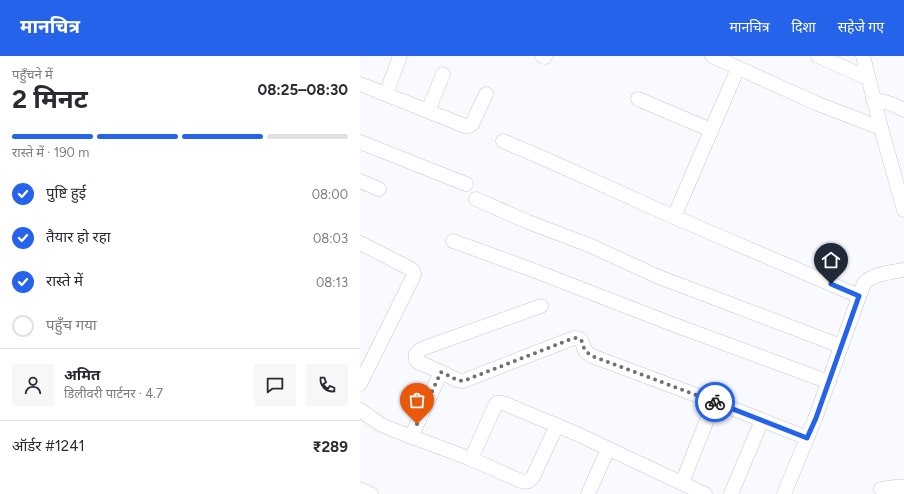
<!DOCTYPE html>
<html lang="hi">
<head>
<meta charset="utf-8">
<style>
	:root { --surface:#fff; --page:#f7f7f7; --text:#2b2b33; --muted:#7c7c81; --line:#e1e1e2; --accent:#2563eb }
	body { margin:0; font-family:Figtree,"Noto Sans Devanagari",sans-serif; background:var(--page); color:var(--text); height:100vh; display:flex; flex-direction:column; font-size:15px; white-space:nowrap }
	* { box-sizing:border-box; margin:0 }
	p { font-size:13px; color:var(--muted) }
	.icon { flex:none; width:22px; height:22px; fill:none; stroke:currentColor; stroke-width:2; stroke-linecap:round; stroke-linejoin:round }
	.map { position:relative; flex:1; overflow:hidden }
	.drawer { display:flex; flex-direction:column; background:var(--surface); width:360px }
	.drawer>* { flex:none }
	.pin { position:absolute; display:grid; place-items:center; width:34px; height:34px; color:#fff; margin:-41px -17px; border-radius:50% 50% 50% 0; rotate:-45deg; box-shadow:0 0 4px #0007 }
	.pin .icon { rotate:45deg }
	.courier { position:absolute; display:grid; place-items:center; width:40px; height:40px; margin:-20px; border:3px solid #2563eb; border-radius:50%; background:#fff; color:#222; box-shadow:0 1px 5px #0007 }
	.headline em { font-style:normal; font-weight:700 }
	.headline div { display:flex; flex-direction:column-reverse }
	.headline { display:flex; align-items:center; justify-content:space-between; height:68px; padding:0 12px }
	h1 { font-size:26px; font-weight:700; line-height:30px }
	.bar { display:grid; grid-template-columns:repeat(4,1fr); gap:6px 4px; align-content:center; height:48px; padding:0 12px }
	.bar i { height:5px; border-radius:3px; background:var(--line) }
	.bar .selected { background:var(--accent) }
	.bar p { grid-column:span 4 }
	.line { display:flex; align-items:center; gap:10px; padding:0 12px; border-top:1px solid var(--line) }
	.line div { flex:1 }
	.round { display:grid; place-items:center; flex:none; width:42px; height:42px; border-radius:0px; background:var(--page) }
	ol { padding:0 12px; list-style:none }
	li { display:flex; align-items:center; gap:12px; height:44px }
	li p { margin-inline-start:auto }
	li .icon { padding:4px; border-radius:50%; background:var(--accent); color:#fff; stroke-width:4 }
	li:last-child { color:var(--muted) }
	li i { width:22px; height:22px; border:2px solid var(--line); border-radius:50% }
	header { display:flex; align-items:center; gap:24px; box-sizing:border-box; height:56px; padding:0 20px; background:var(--accent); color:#fff }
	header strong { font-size:19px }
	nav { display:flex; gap:22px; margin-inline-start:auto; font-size:14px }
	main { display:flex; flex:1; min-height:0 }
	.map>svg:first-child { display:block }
</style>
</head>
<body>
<header>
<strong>मानचित्र</strong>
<nav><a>मानचित्र</a><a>दिशा</a><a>सहेजे गए</a></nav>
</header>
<main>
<section class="drawer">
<div class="headline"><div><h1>2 मिनट</h1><p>पहुँचने में</p></div><em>08:25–08:30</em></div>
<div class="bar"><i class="selected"></i><i class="selected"></i><i class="selected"></i><i></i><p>रास्ते में · 190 m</p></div>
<ol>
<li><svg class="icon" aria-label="check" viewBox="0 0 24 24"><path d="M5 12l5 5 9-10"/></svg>पुष्टि हुई<p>08:00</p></li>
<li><svg class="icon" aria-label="check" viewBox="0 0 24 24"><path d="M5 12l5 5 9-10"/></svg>तैयार हो रहा<p>08:03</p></li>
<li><svg class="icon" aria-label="check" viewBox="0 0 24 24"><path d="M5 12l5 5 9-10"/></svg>रास्ते में<p>08:13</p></li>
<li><i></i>पहुँच गया</li>
</ol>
<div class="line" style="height:72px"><a class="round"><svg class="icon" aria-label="person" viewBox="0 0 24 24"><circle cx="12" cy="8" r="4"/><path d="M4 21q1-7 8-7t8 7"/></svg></a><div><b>अमित</b><p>डिलीवरी पार्टनर · 4.7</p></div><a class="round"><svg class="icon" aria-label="chat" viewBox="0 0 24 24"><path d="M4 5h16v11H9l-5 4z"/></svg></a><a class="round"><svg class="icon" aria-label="phone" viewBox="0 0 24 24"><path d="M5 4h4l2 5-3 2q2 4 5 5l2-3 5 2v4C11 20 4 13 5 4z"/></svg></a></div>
<div class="line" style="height:52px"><div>ऑर्डर #1241</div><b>₹289</b></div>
</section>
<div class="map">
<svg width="544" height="438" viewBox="0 0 544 438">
	<rect width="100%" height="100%" fill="#f9faff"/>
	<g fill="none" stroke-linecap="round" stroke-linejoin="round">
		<defs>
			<g id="minor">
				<path d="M182 0 185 1"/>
				<path d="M352 0 458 48 521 72"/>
				<path d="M458 0 508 22"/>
				<path d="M503 0 521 72 544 154"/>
				<path d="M0 28 105 70H109L112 68 126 38"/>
				<path d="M26 38 40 0"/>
				<path d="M278 43 351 74"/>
				<path d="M513 43 532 48 544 54"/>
				<path d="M68 55 83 18"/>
				<path d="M143 85 192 106 314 161 499 240"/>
				<path d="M0 86 106 128"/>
				<path d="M0 125 19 133"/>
				<path d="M116 143 168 166 229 189 299 221 481 290"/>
				<path d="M314 161 378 12"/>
				<path d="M93 185 170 213 312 268 469 326"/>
				<path d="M0 187 49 212C53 214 54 215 54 219L0 328"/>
				<path d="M81 316 58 306 56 304V298L59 295 64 292 181 250"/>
				<path d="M0 354 20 368 31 373 111 403 161 425C167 427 169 425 173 421L197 369"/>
				<path d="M51 381 81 316 97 324 103 325 214 282C225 282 221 289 226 296 228 297 230 298 232 300L379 355 447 382"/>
				<path d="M111 403 135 350C137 346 138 346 143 347L215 377 345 438"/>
				<path d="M322 427 354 346"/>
				<path d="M0 433 11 438"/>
				<path d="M521 433 536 431H544"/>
				<path d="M228 438 248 393"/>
				<path d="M371 438 402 364"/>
				<path d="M424 438 455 363 504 227C513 218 532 216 544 214"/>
			</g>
		</defs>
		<use href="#minor" stroke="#c5c8d2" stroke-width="15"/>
		<use href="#minor" stroke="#fff" stroke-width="14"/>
	</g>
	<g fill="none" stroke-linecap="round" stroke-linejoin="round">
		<path stroke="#707175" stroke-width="4" stroke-dasharray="0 7.2" d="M57 368 81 316 97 324 103 325 214 282C225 282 221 289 226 296 228 297 230 298 232 300L355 346"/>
		<path stroke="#2563eb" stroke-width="5" d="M355 346 447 382 456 362 499 240 471 228"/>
	</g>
</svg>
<div class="pin" style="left:57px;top:368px;background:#ea580c"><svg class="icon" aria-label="bag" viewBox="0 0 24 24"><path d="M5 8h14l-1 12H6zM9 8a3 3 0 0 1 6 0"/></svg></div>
<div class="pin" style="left:471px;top:228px;background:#1f2937"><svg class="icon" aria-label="home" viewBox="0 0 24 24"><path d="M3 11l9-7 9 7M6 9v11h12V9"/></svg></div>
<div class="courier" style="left:355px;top:346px"><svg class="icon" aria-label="bike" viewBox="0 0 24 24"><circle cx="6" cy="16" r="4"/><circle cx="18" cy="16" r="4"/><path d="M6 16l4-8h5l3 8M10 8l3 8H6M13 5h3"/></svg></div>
</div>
</main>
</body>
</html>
